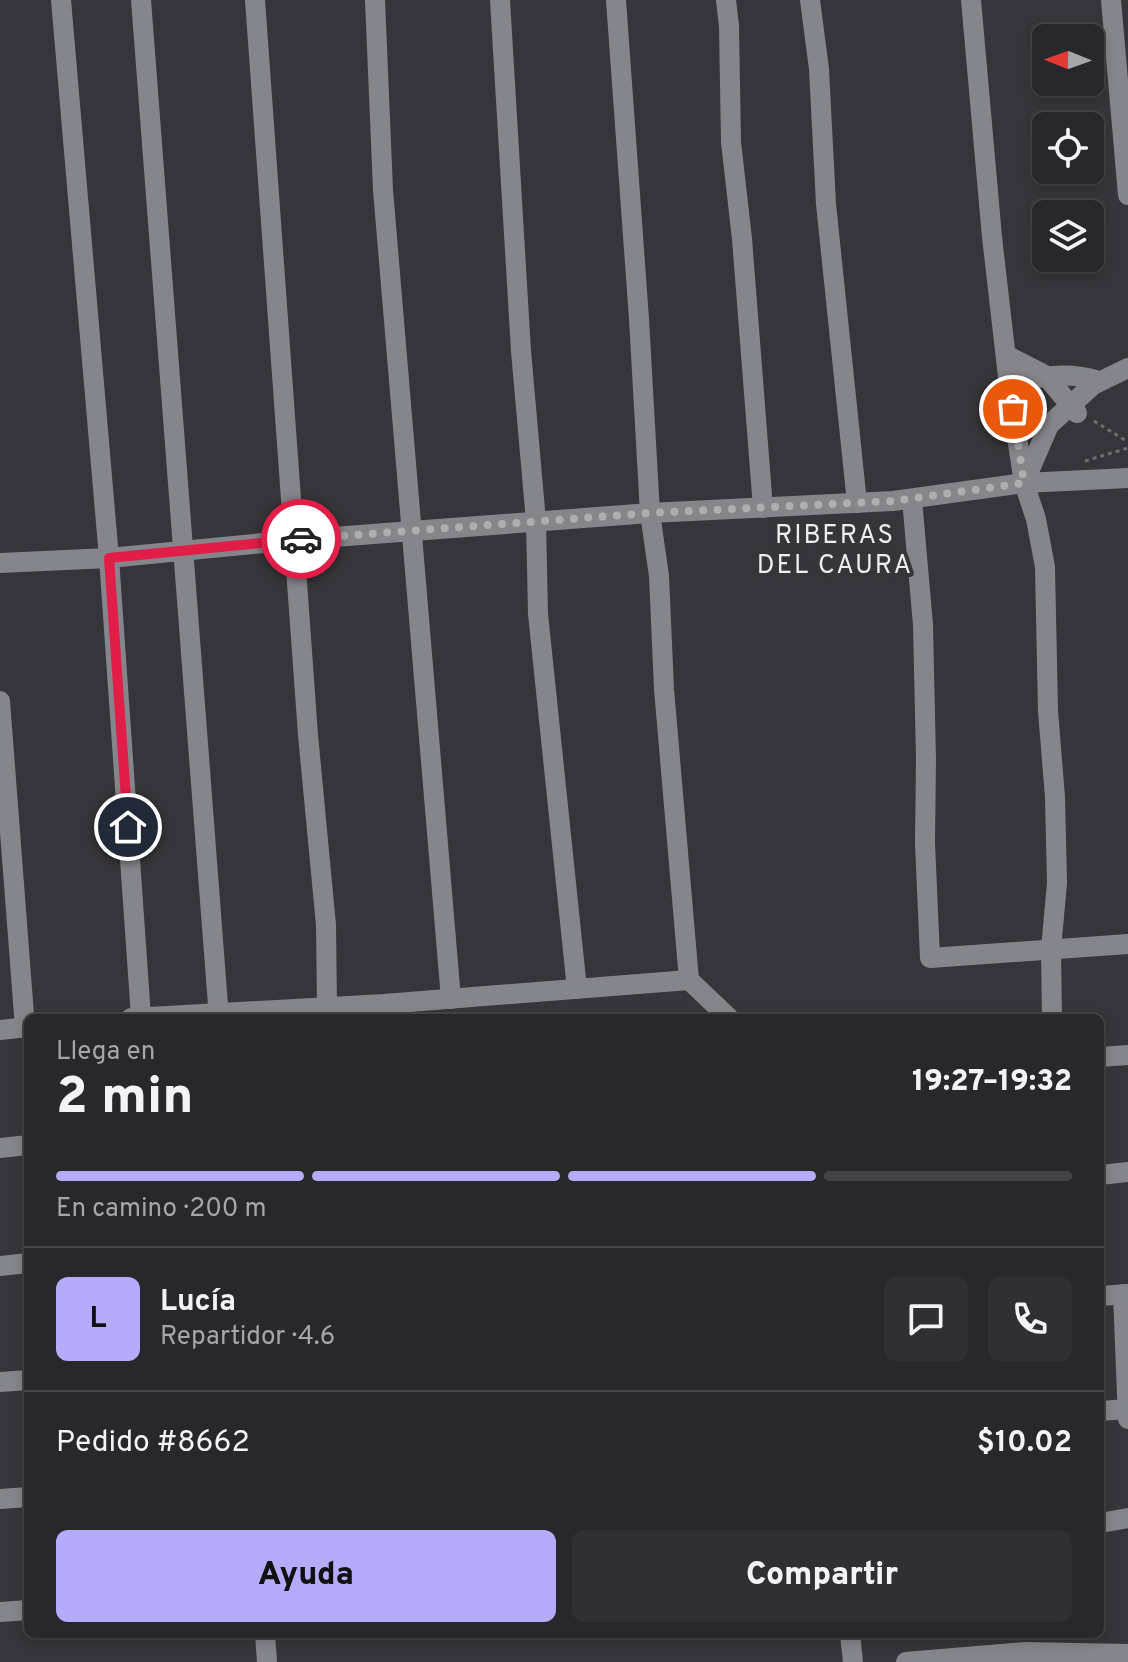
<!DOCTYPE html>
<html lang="es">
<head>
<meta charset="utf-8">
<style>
	:root { --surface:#28282c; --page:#303034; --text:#f1f3f6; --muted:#a5a6a9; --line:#444448; --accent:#b4acf9 }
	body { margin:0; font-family:Overpass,sans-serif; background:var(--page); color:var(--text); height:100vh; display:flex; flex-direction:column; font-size:30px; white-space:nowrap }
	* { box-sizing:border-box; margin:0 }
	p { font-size:26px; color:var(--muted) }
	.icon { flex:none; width:44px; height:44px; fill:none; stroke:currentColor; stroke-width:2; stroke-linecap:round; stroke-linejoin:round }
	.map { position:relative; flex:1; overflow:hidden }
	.sheet { position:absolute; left:24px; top:1014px; width:1080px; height:624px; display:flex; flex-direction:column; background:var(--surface); border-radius:12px; box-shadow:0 4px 12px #0003,0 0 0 2px var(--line) }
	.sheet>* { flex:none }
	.needle { width:52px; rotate:271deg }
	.buttons { position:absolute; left:1032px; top:24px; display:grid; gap:16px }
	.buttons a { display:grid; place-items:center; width:72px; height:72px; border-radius:12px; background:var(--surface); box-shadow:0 4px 12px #0003,0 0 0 2px var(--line); font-size:40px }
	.pin { position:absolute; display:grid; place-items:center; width:68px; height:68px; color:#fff; margin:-34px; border:4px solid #fff; border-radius:50%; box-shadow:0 2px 8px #0007 }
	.courier { position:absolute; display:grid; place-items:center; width:80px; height:80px; margin:-40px; border:6px solid #e11d48; border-radius:50%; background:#fff; color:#222; box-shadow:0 2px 10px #0007 }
	.head em { font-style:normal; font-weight:800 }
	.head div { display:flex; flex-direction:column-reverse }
	.head { display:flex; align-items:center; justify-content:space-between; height:136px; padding:0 32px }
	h1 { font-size:52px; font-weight:800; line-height:60px }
	.bar { display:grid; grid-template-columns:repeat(4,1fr); gap:12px 8px; align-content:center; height:96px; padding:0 32px }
	.bar i { height:10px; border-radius:6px; background:var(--line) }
	.bar .selected { background:var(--accent) }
	.bar p { grid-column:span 4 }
	.line { display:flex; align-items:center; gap:20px; padding:0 32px; border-top:2px solid var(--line) }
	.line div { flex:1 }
	.round { display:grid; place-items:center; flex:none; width:84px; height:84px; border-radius:12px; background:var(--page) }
	.primary-button { display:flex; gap:16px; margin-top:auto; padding:16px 32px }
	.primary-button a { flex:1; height:92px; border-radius:12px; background:var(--accent); color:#111; font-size:32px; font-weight:800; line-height:92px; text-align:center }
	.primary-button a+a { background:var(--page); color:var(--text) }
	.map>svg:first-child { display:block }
</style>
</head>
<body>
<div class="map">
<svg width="1128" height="1662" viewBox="0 0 1128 1662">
	<rect width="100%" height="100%" fill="#36353b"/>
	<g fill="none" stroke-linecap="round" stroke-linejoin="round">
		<g stroke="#6e6d73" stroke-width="3" stroke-dasharray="4 4" stroke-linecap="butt">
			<path d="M1094 421 1128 442"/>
			<path d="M1085 461 1128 448"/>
		</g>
		<g stroke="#85858c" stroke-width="20">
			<path d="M61 0 109 558 141 1017"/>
			<path d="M141 0 219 1018"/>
			<path d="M255 0 308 735 326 925 327 1008"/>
			<path d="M375 0 383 190 451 999"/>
			<path d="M500 0 521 351 536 521 538 614 577 989"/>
			<path d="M616 0 639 319 650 513 659 576 664 689 689 980"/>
			<path d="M726 0 729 26 731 142 742 239 763 508"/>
			<path d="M810 0 819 69 826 204 857 503"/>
			<path d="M971 0 992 237 1009 385 1024 483 1036 519 1045 567 1048 711 1055 797 1057 883 1051 949 1052 1018"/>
			<path d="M1111 0 1128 195"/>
			<path d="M1006 355 1045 375 1077 413"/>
			<path d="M1009 385C1041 376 1067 371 1099 381"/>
			<path d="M1024 483 1128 478"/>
			<path d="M912 499 923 625 926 759 925 843 930 958 1128 944"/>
			<path d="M0 563 109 558 294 540 650 513 893 501 1024 483 1049 425 1093 385 1128 368"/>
			<path d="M0 701 25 1028"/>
			<path d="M131 1018 384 1004 689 980 729 1018"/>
			<path d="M0 1030 28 1027"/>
			<path d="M1100 1057 1128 1055"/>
			<path d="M0 1148 28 1145"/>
			<path d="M1100 1175 1128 1172"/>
			<path d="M0 1266 28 1263"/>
			<path d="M1123 1294 1128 1419"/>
			<path d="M1100 1296 1128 1294"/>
			<path d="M0 1382 28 1380"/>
			<path d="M1100 1411 1128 1409"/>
			<path d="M0 1499 28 1497"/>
			<path d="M1100 1523 1128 1518"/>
			<path d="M0 1612 28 1610"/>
			<path d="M265 1634 267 1662"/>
			<path d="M850 1634 853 1662"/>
			<path d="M906 1662 1025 1652 1128 1654"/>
		</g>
	</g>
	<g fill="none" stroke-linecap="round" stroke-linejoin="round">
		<path stroke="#aeadb2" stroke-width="8" stroke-dasharray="0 14.4" d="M301 539 650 513 893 501 1024 483 1013 409"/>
		<path stroke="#e11d48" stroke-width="10" d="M128 827 109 558 301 539"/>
	</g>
	<g text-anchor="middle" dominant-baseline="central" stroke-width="8" stroke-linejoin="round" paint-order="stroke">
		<g font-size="26" letter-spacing="2" fill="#eeeef2" stroke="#36353b">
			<text x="835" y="536">RIBERAS<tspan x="835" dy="30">DEL CAURA</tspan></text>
		</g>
	</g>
</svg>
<div class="buttons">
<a><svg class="needle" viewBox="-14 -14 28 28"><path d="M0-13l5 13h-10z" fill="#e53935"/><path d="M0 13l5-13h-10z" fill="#a5a6a9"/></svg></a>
<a><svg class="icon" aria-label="locate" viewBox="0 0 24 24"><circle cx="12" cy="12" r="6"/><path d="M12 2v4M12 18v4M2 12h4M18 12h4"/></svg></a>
<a><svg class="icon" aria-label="layers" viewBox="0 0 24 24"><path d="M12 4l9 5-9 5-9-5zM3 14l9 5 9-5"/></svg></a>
</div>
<div class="pin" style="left:1013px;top:409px;background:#ea580c"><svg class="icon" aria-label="bag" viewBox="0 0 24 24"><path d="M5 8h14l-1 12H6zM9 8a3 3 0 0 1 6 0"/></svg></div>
<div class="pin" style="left:128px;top:827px;background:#1f2937"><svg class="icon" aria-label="home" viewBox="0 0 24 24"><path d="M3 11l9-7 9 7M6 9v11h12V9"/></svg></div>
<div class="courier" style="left:301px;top:539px"><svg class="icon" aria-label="car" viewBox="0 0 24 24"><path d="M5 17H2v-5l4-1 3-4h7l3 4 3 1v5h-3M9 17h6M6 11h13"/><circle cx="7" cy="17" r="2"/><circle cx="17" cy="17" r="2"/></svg></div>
<section class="sheet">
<div class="head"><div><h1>2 min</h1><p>Llega en</p></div><em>19:27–19:32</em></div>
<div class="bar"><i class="selected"></i><i class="selected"></i><i class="selected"></i><i></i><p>En camino · 200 m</p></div>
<div class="line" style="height:144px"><b class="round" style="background:var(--accent);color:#111">L</b><div><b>Lucía</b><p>Repartidor · 4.6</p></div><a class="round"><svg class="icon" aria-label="chat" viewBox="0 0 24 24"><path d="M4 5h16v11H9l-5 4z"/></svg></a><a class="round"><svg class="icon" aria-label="phone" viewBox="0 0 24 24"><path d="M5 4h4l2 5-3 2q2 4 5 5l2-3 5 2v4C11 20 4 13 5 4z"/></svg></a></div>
<div class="line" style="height:104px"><div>Pedido #8662</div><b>$10.02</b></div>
<div class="primary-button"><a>Ayuda</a><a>Compartir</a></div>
</section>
</div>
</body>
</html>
